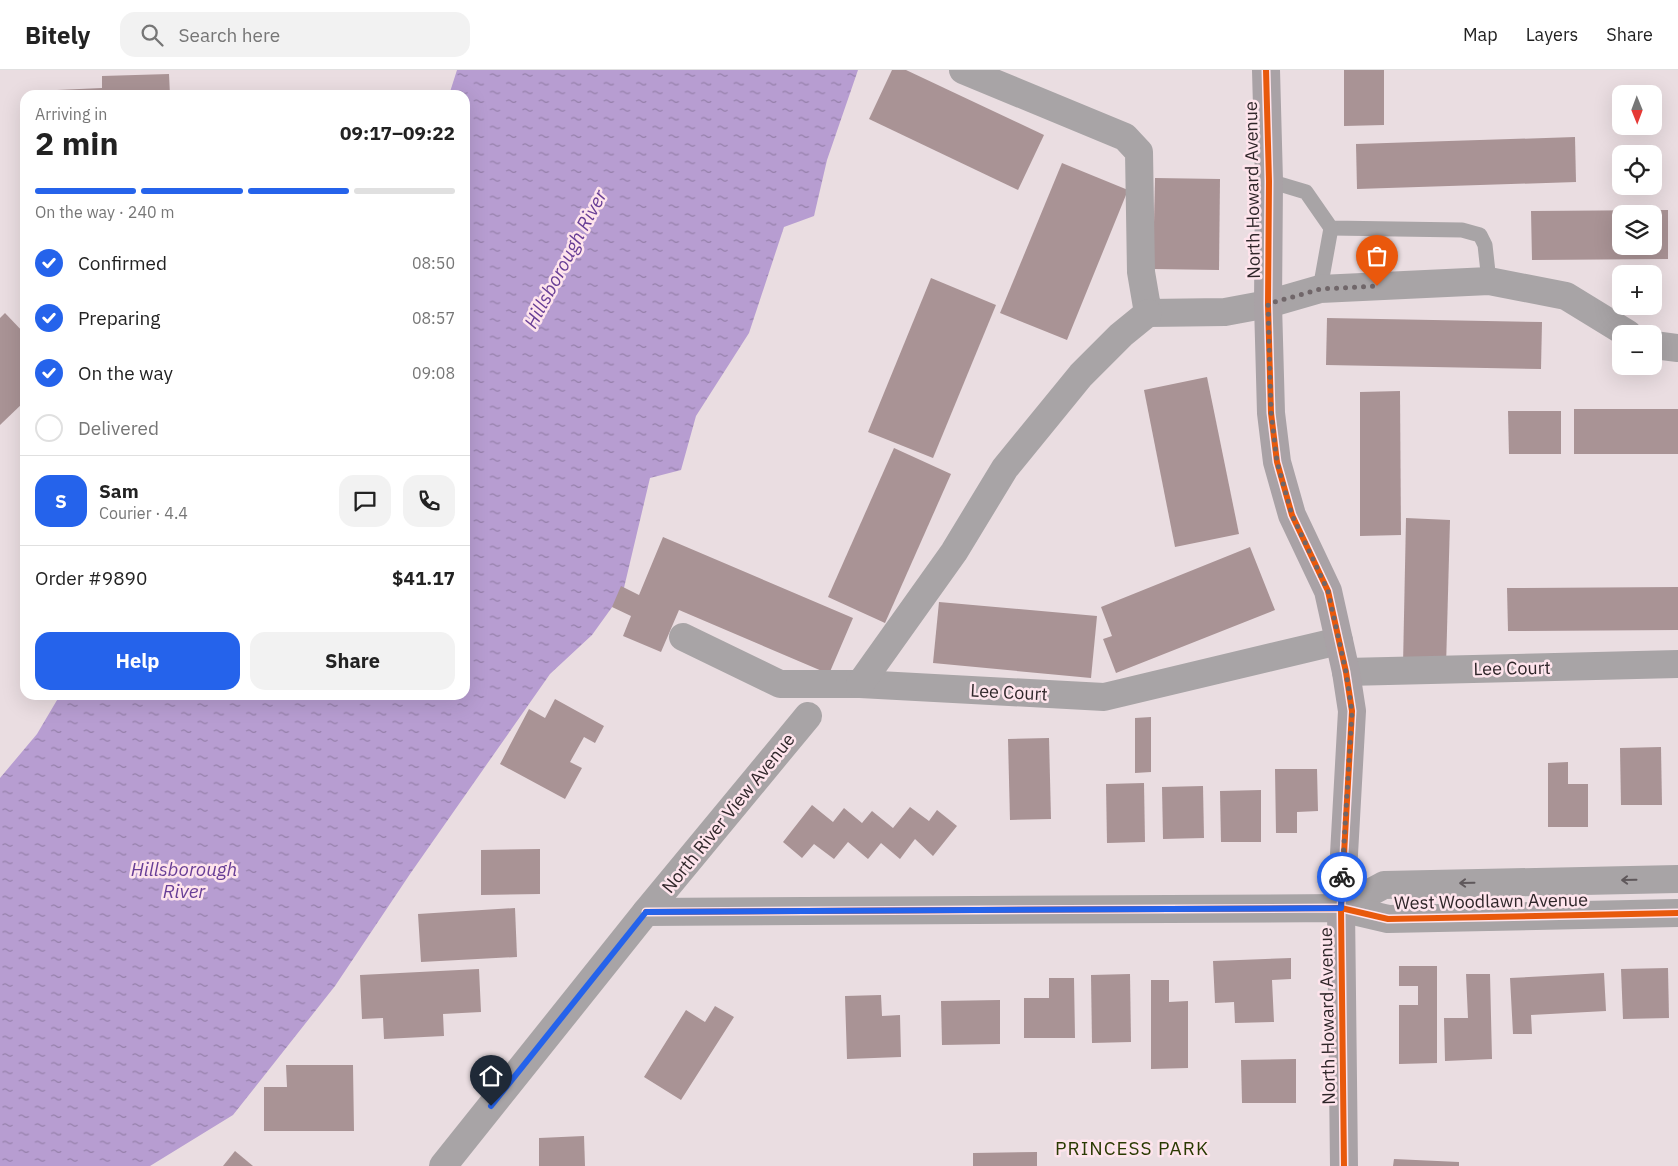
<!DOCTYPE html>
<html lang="en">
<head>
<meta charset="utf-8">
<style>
	:root { --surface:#fff; --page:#f2f2f2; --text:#222; --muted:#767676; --line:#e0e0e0; --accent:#2563eb }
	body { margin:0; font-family:"IBM Plex Sans",sans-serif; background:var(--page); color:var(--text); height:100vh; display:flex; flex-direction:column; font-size:19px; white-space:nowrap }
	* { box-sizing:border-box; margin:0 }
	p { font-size:16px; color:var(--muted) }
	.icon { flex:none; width:28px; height:28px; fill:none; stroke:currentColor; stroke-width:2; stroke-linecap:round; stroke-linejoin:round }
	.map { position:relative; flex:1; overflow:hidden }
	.details { position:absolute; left:20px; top:20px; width:450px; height:610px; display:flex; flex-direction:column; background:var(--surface); border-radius:15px; box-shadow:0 5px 20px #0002 }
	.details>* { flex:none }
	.needle { width:32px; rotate:179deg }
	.controls { position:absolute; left:1612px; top:15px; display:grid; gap:10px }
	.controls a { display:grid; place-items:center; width:50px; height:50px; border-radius:10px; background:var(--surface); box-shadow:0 5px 20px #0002; font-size:25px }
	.pin { position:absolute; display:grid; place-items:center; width:42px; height:42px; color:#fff; margin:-51px -21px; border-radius:50% 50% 50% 0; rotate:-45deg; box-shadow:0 0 5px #0007 }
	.pin .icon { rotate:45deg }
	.courier { position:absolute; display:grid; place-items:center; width:50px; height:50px; margin:-25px; border:4px solid #2563eb; border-radius:50%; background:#fff; color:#222; box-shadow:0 1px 6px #0007 }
	.overview em { font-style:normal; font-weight:700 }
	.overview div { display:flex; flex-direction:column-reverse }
	.overview { display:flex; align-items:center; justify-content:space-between; height:85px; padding:0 15px }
	h1 { font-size:32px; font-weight:700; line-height:38px }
	.bar { display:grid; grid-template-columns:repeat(4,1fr); gap:8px 5px; align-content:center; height:60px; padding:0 15px }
	.bar i { height:6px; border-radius:4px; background:var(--line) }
	.bar .selected { background:var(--accent) }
	.bar p { grid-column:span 4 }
	.line { display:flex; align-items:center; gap:12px; padding:0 15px; border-top:1px solid var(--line) }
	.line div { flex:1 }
	.round { display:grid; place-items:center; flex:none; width:52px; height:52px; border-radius:15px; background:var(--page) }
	ol { padding:0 15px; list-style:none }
	li { display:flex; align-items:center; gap:15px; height:55px }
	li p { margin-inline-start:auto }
	li .icon { padding:5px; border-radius:50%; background:var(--accent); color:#fff; stroke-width:4 }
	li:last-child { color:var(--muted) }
	li i { width:28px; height:28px; border:2px solid var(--line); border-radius:50% }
	.cta { display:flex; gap:10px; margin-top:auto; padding:10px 15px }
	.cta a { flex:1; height:58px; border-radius:15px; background:var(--accent); color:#fff; font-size:20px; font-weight:700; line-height:58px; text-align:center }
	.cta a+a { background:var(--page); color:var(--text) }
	header { display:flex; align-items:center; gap:30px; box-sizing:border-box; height:70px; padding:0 25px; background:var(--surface); border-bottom:1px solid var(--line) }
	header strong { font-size:24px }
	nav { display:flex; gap:28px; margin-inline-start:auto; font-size:18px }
	.search { width:350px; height:45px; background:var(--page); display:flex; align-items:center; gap:12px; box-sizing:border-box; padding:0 18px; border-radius:15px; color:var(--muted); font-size:19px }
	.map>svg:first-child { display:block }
</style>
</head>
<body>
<header>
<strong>Bitely</strong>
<div class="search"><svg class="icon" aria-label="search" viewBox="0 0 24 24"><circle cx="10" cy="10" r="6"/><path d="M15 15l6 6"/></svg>Search here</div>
<nav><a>Map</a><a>Layers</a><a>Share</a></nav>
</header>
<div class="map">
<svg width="1678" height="1096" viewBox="0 0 1678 1096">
	<defs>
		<pattern id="water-ripples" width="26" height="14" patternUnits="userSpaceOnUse" patternTransform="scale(1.25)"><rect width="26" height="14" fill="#b79dd1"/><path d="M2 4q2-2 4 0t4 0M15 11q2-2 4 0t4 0" fill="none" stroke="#9580aa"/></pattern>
	</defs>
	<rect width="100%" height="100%" fill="#eadde1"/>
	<path fill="url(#water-ripples)" d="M457 0H858L827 90 814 146 784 157 749 263 696 346 681 400 650 408 623 522 592 565 550 604 410 804 335 916 233 1045 150 1096H0V708L37 664 60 625H465V25H449Z"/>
	<g fill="#a99395" fill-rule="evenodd">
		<path d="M892 0H906L1044 65 1018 120 869 49Z"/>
		<path d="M1344 0H1384V55L1344 56Z"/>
		<path d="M169 4 170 25H57V20L102 18V6Z"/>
		<path d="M1575 67 1576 112 1357 119 1356 74Z"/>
		<path d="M1062 93 1128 120 1067 270 1000 243Z"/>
		<path d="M1155 108 1220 109 1219 200 1153 199Z"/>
		<path d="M1668 140V189L1532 190 1531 141ZM1621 144H1654V176H1621Z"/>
		<path d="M931 208 996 235 933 388 868 362Z"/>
		<path d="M5 243 25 264V331L0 355V248Z"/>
		<path d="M1327 248 1542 252 1541 299 1326 295Z"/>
		<path d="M1207 307 1239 464 1175 477 1144 320Z"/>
		<path d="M1400 321 1401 465 1360 466V322Z"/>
		<rect x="1574" y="339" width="104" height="45"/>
		<path d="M1508 341H1561V384H1509Z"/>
		<path d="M894 378 951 404 885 553 828 527Z"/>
		<path d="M1406 448 1450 450 1446 597 1403 595Z"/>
		<path d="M663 467 853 548 829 604 679 540 661 582 623 566 631 546 612 537 621 516 639 525Z"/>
		<path d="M1250 477 1275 540 1116 603 1103 569 1112 566 1101 537Z"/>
		<path d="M1678 517V560L1508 561 1507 518Z"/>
		<path d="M939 532 1097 546 1091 608 933 593Z"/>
		<path d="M555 629 604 656 595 673 584 667 570 692 582 698 565 729 500 694 529 639 545 648Z"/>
		<path d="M1151 647V702L1135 703V648Z"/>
		<path d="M1049 668 1051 749 1010 750 1008 669Z"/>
		<path d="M1661 677 1662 735H1621L1620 678Z"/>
		<path d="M1568 692V714H1588V757H1548V693Z"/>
		<path d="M1275 699H1317L1318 741 1297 742V763H1276Z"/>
		<path d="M1144 713 1145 772 1107 773 1106 714Z"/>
		<path d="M1203 716 1204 768 1163 769 1162 717Z"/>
		<path d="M1261 720V772H1221L1220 721Z"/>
		<path d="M812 735 833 752 844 738 862 753 872 741 893 758 910 737 929 751 937 740 957 756 933 786 915 769 900 789 881 773 868 789 848 772 834 789 814 774 802 788 783 772Z"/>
		<path d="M540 779V824L481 825V780Z"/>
		<path d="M515 838 517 887 421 892 418 844Z"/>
		<path d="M1291 888V909L1272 910 1274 952 1235 953 1234 932 1215 933 1213 891Z"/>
		<path d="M1399 896H1437V993L1399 994V935H1418V916H1399Z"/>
		<path d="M1668 898 1669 948 1623 949 1621 899Z"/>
		<path d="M479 899 481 942 443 944 444 966 384 969 383 948 362 949 360 905Z"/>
		<path d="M1604 903 1606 941 1531 945 1532 964H1513L1510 908Z"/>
		<path d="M1130 904 1131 972 1092 973 1091 905Z"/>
		<path d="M1466 904H1490L1492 989 1445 991 1444 948H1468Z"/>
		<path d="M1049 908H1074L1075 968H1024V928H1049Z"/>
		<path d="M1151 910H1169V932L1188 931V998L1151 999Z"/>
		<path d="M881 925 882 946 900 945 901 987 847 989 845 926Z"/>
		<path d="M1000 930V974L942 975 941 931Z"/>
		<path d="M715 936 734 947 681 1030 644 1007 686 940 705 952Z"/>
		<path d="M1296 989V1033H1242L1241 990Z"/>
		<path d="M286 995H353L354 1061H264V1017H287Z"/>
		<path d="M584 1066 585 1096H539V1068Z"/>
		<path d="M235 1081 253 1096H223Z"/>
		<path d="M1037 1082V1096H973V1083Z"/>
		<path d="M1394 1089 1459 1092V1096H1393Z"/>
	</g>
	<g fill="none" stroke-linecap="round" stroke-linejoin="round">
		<g stroke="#a8a4a6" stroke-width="15">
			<path d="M1269 111 1306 122 1331 158 1462 160 1480 165 1485 175 1489 211"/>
			<path d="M1320 219 1331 158"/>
		</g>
		<g stroke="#a8a4a6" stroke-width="28">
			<path d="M963 0 1125 67 1139 82 1141 202 1148 243 1225 242 1268 234 1320 219 1489 211 1566 226 1628 264"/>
			<path d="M1654 275 1678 278"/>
			<path d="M683 567 780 614H860L1104 627 1339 571"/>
			<path d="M1346 602 1678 594"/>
			<path d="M860 614 954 482 1005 398 1081 305 1121 265 1148 243"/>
			<path d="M1341 838 1384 815 1678 809"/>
			<path d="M646 842 1341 838 1388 849 1678 843"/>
			<path d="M443 1096 646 842 808 646"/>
		</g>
		<path stroke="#a9a2a6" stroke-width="28" d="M1266 0 1269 111 1268 234 1271 343 1277 392 1292 445 1328 521 1346 602 1352 641 1341 838 1344 1096"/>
		<defs>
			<g id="cycleway">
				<path d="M1266 0 1269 111 1268 234 1271 343 1277 392 1292 445 1328 521 1346 602 1352 641 1341 838 1344 1096"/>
				<path d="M646 842 1341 838 1388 849 1678 843"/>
			</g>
		</defs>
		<use href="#cycleway" stroke="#fee4ec" stroke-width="9"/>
		<use href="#cycleway" stroke="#e8590c" stroke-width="6"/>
	</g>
	<defs><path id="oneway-shaft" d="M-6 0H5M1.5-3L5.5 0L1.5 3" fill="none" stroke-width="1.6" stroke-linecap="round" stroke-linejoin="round" transform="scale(1.25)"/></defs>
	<g stroke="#5f585b">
		<use href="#oneway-shaft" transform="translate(1629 810) rotate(179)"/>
		<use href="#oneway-shaft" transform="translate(1467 813) rotate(179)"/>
	</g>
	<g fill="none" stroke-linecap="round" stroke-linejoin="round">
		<path stroke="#706669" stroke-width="5" stroke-dasharray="0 9" d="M1342 807 1352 642 1346 602 1328 521 1292 445 1277 392 1271 342 1268 234 1320 219 1377 216"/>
		<path stroke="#2563eb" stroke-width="6" d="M491 1036 646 842 1341 838 1342 807"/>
	</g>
	<g text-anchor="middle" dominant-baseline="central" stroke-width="5" stroke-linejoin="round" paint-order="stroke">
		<g font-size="18" fill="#2f2629" stroke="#fee4ec">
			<text transform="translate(1252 120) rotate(-91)">North Howard Avenue</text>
			<text transform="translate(1512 598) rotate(-1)">Lee Court</text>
			<text transform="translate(1009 622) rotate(3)">Lee Court</text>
			<text transform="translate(728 743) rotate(-51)">North River View Avenue</text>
			<text transform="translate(1491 831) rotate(-1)">West Woodlawn Avenue</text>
			<text transform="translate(1327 946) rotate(-91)">North Howard Avenue</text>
		</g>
		<g font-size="19" font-style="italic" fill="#683e96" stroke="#fee4ec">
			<text transform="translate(565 189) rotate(-62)">Hillsborough River</text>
			<text x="184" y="799">Hillsborough<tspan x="184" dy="22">River</tspan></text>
		</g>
		<g font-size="19" letter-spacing="1" fill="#2a3a02" stroke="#fee4ec">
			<text x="1132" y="1078">PRINCESS PARK</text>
		</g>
	</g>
</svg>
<div class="controls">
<a><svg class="needle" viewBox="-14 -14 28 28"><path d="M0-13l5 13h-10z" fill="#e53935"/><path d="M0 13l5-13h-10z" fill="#767676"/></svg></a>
<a><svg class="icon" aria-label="locate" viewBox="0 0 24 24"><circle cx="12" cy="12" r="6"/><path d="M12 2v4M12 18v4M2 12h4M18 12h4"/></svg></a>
<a><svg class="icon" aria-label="layers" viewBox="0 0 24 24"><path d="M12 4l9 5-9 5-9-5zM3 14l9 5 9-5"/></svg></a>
<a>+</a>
<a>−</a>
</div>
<div class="pin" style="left:1377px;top:216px;background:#ea580c"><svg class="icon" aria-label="bag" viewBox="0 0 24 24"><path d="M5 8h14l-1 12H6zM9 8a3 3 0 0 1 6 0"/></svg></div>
<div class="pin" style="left:491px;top:1036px;background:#1f2937"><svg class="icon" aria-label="home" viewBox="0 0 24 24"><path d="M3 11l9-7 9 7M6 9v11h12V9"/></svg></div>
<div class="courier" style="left:1342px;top:807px"><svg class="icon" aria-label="bike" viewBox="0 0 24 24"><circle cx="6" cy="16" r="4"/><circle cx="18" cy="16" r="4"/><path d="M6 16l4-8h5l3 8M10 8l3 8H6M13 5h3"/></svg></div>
<section class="details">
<div class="overview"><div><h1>2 min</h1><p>Arriving in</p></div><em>09:17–09:22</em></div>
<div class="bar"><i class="selected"></i><i class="selected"></i><i class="selected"></i><i></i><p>On the way · 240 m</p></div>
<ol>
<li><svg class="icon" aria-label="check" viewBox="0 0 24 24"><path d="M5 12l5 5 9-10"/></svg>Confirmed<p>08:50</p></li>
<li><svg class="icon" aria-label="check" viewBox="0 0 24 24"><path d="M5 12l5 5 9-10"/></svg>Preparing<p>08:57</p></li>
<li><svg class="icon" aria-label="check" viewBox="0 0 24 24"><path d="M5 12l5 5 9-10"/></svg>On the way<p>09:08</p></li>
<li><i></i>Delivered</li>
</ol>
<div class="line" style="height:90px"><b class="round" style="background:var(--accent);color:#fff">S</b><div><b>Sam</b><p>Courier · 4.4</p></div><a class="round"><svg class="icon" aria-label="chat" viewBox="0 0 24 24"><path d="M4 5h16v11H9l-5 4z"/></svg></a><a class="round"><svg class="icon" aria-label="phone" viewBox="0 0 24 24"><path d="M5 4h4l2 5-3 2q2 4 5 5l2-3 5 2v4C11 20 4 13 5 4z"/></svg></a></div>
<div class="line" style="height:65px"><div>Order #9890</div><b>$41.17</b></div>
<div class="cta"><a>Help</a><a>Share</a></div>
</section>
</div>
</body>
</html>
